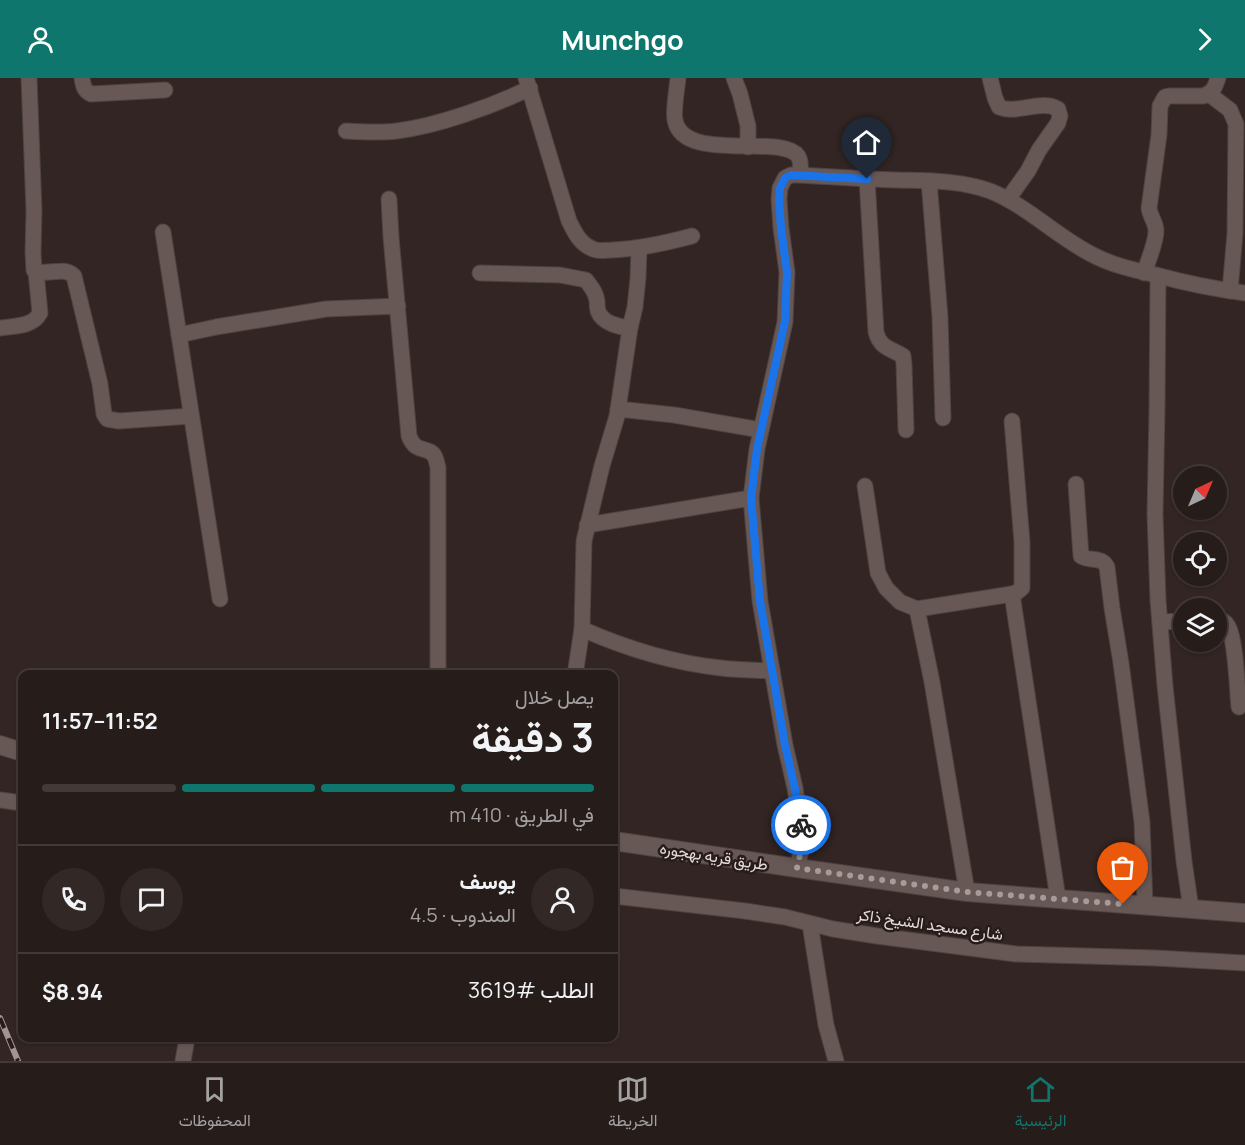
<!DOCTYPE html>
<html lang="ar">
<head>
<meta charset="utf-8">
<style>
	:root { --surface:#261c1a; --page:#322927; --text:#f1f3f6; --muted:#a4a1a2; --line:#423a39; --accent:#0f766e }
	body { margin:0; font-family:Manrope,Vazirmatn,sans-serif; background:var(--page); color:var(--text); direction:rtl; height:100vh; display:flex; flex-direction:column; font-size:22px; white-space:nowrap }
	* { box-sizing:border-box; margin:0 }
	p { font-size:20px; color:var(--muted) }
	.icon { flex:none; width:33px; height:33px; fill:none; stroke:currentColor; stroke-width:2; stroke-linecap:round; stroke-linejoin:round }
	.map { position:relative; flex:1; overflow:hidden; direction:ltr }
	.drawer { position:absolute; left:18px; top:592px; width:600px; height:372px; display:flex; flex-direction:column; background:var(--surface); border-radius:12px; box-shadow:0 2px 4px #0004,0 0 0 2px var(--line); direction:rtl }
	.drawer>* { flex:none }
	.needle { width:39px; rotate:44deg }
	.buttons { position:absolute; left:1173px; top:388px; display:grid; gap:12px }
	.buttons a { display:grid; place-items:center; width:54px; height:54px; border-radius:50%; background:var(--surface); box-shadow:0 2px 4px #0004,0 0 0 2px var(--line); font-size:30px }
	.pin { position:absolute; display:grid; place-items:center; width:51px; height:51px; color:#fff; margin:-62px -26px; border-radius:50% 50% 50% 0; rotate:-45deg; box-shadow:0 0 6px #0007 }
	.pin .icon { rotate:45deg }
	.courier { position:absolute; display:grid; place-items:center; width:60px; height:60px; margin:-30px; border:4px solid #1a73e8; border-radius:50%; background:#fff; color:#222; box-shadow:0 2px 8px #0007 }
	.summary em { font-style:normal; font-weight:700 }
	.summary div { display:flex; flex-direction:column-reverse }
	.summary { display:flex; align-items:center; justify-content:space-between; height:102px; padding:0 24px }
	h1 { font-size:39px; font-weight:700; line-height:45px }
	.bar { display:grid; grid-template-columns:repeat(4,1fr); gap:9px 6px; align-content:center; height:72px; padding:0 24px }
	.bar i { height:8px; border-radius:4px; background:var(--line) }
	.bar .active { background:var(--accent) }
	.bar p { grid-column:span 4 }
	.line { display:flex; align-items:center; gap:15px; padding:0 24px; border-top:2px solid var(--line) }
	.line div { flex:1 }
	.round { display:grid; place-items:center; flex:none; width:63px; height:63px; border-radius:32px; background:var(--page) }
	header { display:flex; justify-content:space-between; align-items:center; height:78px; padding:0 24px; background:var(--accent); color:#fff; font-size:27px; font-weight:700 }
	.tabs { display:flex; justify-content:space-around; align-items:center; height:84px; border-top:2px solid var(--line); background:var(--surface); font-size:16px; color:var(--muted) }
	.tabs a { display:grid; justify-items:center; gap:3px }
	.tabs .active { color:var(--accent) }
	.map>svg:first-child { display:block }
</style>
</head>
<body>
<header><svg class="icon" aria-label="forward" viewBox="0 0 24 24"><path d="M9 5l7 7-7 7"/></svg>Munchgo<svg class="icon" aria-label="person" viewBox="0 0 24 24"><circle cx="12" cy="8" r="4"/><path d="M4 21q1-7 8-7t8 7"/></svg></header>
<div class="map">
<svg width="1245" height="983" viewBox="0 0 1245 983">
	<rect width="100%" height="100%" fill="#322523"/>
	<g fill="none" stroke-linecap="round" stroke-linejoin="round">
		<defs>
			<g id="street">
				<path d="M29 0 34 133 33 174 34 192C46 199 63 187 74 198L100 306 104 336 107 341 119 343 191 338"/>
				<path d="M82 0C83 7 84 13 91 16L165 12"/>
				<path d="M526 0 569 143C575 155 580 166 593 171 599 174 606 172 612 172 640 171 666 165 692 158"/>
				<path d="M678 0C677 11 673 32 675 42 683 86 782 55 798 78 802 84 800 91 800 97"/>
				<path d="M734 0 740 16 748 48V69"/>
				<path d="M990 0 995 20 999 29C1017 37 1040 21 1058 31L1060 38 1058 45 1039 72 1028 93 1008 121"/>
				<path d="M1209 16 1230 32 1236 46 1235 155 1230 213"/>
				<path d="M346 53C363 54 380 55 397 53 437 48 493 28 530 10"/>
				<path d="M867 101 876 254C880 270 890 270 903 278L904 286 906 352"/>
				<path d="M929 103 940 239 943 340"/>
				<path d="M389 121 391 159 409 358C416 377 429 367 435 379 436 380 437 387 438 389V597"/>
				<path d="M163 154 220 521"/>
				<path d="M480 195 560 197 586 202C591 209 596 214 597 223 597 226 597 229 598 233 602 245 619 249 630 250"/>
				<path d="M1144 195C1148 183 1156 165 1156 153 1156 144 1150 139 1149 130L1159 57 1160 28 1165 19 1169 18H1203C1213 15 1215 9 1218 0"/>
				<path d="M1158 198 1157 332 1155 436 1158 522 1165 608 1184 783 1191 831"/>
				<path d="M0 250C14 248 33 249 40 235L36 194"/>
				<path d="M179 257 216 249 326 231 398 228"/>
				<path d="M618 331 674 337 761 352"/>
				<path d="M1076 406 1081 478C1090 484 1102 478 1107 489L1112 530 1121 585 1142 744 1145 828"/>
				<path d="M865 408 878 495 886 510 900 524 917 531 932 604 967 814"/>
				<path d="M587 447 751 420"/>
				<path d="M1012 516 1058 821"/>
				<path d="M917 531 1012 516 1016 515 1022 510V464L1012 343"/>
				<path d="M1216 541C1222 542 1225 543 1228 548 1236 562 1237 611 1239 629"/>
				<path d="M1160 544 1184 543"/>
				<path d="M582 551C625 570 674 585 721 590 738 592 755 592 772 593"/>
				<path d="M575 597 582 551 584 463 602 388 617 338 630 250 635 229 638 200 639 170"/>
				<path d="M0 722 22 725"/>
				<path d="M797 790 802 768V756L795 710 785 667 760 523 751 420 757 371 785 244 787 194 781 150 779 121 780 110 785 100 791 97H800C832 99 864 101 896 102 927 103 960 102 990 113 1026 127 1056 158 1091 176 1111 187 1134 192 1156 197 1185 205 1215 211 1245 215"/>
				<path d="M614 818 745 833 785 839 833 851 877 858 1016 876 1156 880 1245 885"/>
				<path d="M810 846 826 947 836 983"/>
				<path d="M183 983 187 960"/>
			</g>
			<g id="secondary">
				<path d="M0 667 22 674"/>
				<path d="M614 763 797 790 967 814 1245 835"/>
			</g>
		</defs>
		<use href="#street" stroke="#4e4342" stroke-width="17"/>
		<use href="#secondary" stroke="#4e4342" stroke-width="20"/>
		<use href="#street" stroke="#675856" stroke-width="15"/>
		<use href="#secondary" stroke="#675856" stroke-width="18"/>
		<defs>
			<path id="rail" d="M0 940 18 983"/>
		</defs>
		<use href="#rail" stroke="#a09594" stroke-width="6"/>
		<use href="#rail" stroke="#281c1a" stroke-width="4" stroke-dasharray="11" stroke-linecap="butt"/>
	</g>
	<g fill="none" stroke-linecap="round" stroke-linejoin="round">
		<path stroke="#a69b9a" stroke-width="6" stroke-dasharray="0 10.8" d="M801 747 802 768 797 790 967 814 1123 826"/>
		<path stroke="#1a73e8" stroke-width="8" d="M801 747 795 711 785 667 760 523 751 420 757 371 785 243 787 194 781 150 779 121 780 110 785 100 791 97 867 101"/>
	</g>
	<g text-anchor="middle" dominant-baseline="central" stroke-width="5" stroke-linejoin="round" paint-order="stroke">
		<g font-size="16" fill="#e4dbda" stroke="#281c1a">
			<text transform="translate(714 778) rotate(9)">طريق قريه بهجوره</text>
			<text transform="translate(930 846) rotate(8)">شارع مسجد الشيخ ذاكر</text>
		</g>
	</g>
</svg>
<div class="buttons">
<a><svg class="needle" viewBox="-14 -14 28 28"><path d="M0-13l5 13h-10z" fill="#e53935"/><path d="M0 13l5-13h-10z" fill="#a4a1a2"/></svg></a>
<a><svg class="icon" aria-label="locate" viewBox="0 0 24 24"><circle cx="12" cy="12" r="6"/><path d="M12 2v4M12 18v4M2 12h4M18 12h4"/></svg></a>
<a><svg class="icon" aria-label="layers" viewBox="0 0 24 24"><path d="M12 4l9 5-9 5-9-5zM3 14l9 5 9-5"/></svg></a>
</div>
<div class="pin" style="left:1123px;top:826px;background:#ea580c"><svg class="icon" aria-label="bag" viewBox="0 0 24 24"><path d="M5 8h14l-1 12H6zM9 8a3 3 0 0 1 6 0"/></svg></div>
<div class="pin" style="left:867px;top:101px;background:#1f2937"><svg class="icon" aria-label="home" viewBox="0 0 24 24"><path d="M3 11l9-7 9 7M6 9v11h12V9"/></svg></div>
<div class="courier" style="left:801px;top:747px"><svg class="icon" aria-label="bike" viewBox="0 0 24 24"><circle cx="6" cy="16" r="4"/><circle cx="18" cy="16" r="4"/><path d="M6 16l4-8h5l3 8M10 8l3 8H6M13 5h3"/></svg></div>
<section class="drawer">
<div class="summary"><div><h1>3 دقيقة</h1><p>يصل خلال</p></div><em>11:52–11:57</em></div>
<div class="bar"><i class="active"></i><i class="active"></i><i class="active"></i><i></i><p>في الطريق · 410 m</p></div>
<div class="line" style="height:108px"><a class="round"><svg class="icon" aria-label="person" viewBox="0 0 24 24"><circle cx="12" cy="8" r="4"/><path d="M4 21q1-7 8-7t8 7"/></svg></a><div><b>يوسف</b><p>المندوب · 4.5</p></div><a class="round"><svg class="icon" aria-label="chat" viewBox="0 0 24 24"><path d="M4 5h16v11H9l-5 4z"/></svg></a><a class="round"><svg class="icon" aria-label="phone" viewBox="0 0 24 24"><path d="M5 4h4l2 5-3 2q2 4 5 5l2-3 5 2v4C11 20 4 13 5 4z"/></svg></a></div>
<div class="line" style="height:78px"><div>الطلب #3619</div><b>$8.94</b></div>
</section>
</div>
<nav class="tabs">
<a class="active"><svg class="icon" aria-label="home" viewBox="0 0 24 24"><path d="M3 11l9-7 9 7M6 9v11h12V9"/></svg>الرئيسية</a>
<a><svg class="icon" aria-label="map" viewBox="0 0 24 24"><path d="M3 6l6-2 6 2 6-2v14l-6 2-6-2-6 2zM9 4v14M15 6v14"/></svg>الخريطة</a>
<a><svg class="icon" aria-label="saved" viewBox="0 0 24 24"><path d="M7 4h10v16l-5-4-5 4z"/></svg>المحفوظات</a>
</nav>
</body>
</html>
